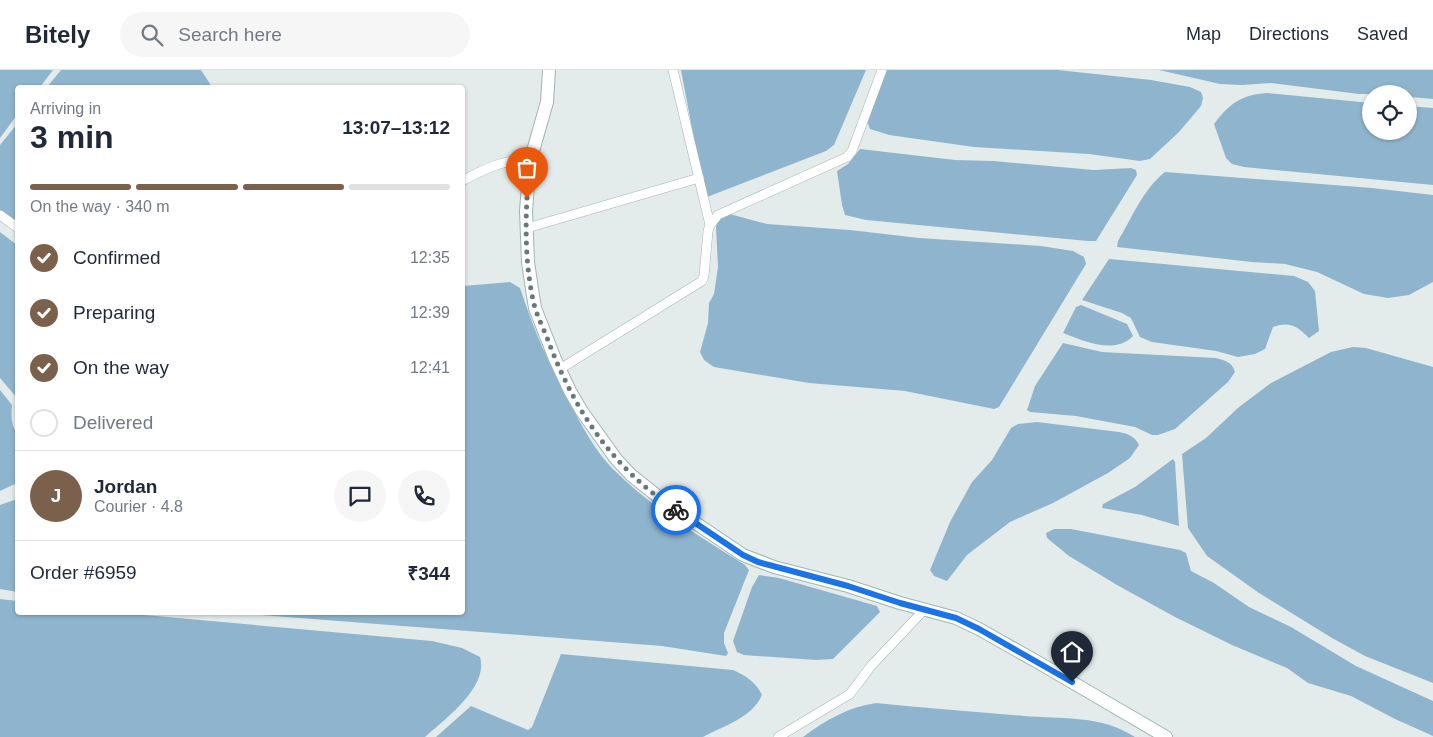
<!DOCTYPE html>
<html lang="en">
<head>
<meta charset="utf-8">
<style>
	:root { --surface:#fff; --page:#f6f6f7; --text:#1f2937; --muted:#747a83; --line:#e0e1e3; --accent:#7b614b }
	body { margin:0; font-family:Helvetica,sans-serif; background:var(--page); color:var(--text); height:100vh; display:flex; flex-direction:column; font-size:19px; white-space:nowrap }
	* { box-sizing:border-box; margin:0 }
	p { font-size:16px; color:var(--muted) }
	.icon { flex:none; width:28px; height:28px; fill:none; stroke:currentColor; stroke-width:2; stroke-linecap:round; stroke-linejoin:round }
	.map { position:relative; flex:1; overflow:hidden }
	.side { position:absolute; left:15px; top:15px; width:450px; height:530px; display:flex; flex-direction:column; background:var(--surface); border-radius:5px; box-shadow:0 1px 4px #0004 }
	.side>* { flex:none }
	.controls { position:absolute; left:1362px; top:15px; display:grid; gap:10px }
	.controls a { display:grid; place-items:center; width:55px; height:55px; border-radius:50%; background:var(--surface); box-shadow:0 1px 4px #0004; font-size:25px }
	.pin { position:absolute; display:grid; place-items:center; width:42px; height:42px; color:#fff; margin:-51px -21px; border-radius:50% 50% 50% 0; rotate:-45deg; box-shadow:0 0 5px #0007 }
	.pin .icon { rotate:45deg }
	.courier { position:absolute; display:grid; place-items:center; width:50px; height:50px; margin:-25px; border:4px solid #1a73e8; border-radius:50%; background:#fff; color:#222; box-shadow:0 1px 6px #0007 }
	.headline em { font-style:normal; font-weight:600 }
	.headline div { display:flex; flex-direction:column-reverse }
	.headline { display:flex; align-items:center; justify-content:space-between; height:85px; padding:0 15px }
	h1 { font-size:32px; font-weight:600; line-height:38px }
	.bar { display:grid; grid-template-columns:repeat(4,1fr); gap:8px 5px; align-content:center; height:60px; padding:0 15px }
	.bar i { height:6px; border-radius:4px; background:var(--line) }
	.bar .current { background:var(--accent) }
	.bar p { grid-column:span 4 }
	.line { display:flex; align-items:center; gap:12px; padding:0 15px; border-top:1px solid var(--line) }
	.line div { flex:1 }
	.round { display:grid; place-items:center; flex:none; width:52px; height:52px; border-radius:26px; background:var(--page) }
	ol { padding:0 15px; list-style:none }
	li { display:flex; align-items:center; gap:15px; height:55px }
	li p { margin-inline-start:auto }
	li .icon { padding:5px; border-radius:50%; background:var(--accent); color:#fff; stroke-width:4 }
	li:last-child { color:var(--muted) }
	li i { width:28px; height:28px; border:2px solid var(--line); border-radius:50% }
	header { display:flex; align-items:center; gap:30px; box-sizing:border-box; height:70px; padding:0 25px; background:var(--surface); border-bottom:1px solid var(--line) }
	header strong { font-size:24px }
	nav { display:flex; gap:28px; margin-inline-start:auto; font-size:18px }
	.search { width:350px; height:45px; background:var(--page); display:flex; align-items:center; gap:12px; box-sizing:border-box; padding:0 18px; border-radius:28px; color:var(--muted); font-size:19px }
	.map>svg:first-child { display:block }
</style>
</head>
<body>
<header>
<strong>Bitely</strong>
<div class="search"><svg class="icon" aria-label="search" viewBox="0 0 24 24"><circle cx="10" cy="10" r="6"/><path d="M15 15l6 6"/></svg>Search here</div>
<nav><a>Map</a><a>Directions</a><a>Saved</a></nav>
</header>
<div class="map">
<svg width="1433" height="667" viewBox="0 0 1433 667">
	<rect width="100%" height="100%" fill="#e4eceb"/>
	<g fill="#8fb5ce">
		<path d="M0 0H53L40 17 18 18 17 45 0 68Z"/>
		<path d="M61 0H201L212 17H47Z"/>
		<path d="M681 0H866L834 75 826 81 707 127 695 74Z"/>
		<path d="M887 0H1058L1151 10 1190 17 1201 22 1203 28 1201 36 1179 62 1150 89 1140 91 1089 84 974 77 889 65 870 59 867 51Z"/>
		<path d="M1159 0H1433V29L1409 27V24H1359L1271 13 1242 15 1220 14Z"/>
		<path d="M1267 23 1371 33V61H1409V36L1433 38V115L1244 97 1232 94 1226 88 1214 54C1230 33 1241 25 1267 23Z"/>
		<path d="M17 54V153L0 141V75Z"/>
		<path d="M860 79 955 90 993 91 1094 100 1131 98 1136 100 1137 105 1096 171H1088L866 150 845 145 842 135 837 101 848 94Z"/>
		<path d="M1165 102 1372 118 1433 125V212L1409 225 1388 228 1364 224 1317 202 1285 194 1252 192 1117 177 1118 171C1132 148 1143 119 1165 102Z"/>
		<path d="M726 143 767 154 850 160 919 168 1041 176 1073 181 1084 187 1086 194 999 337 994 339 905 321 809 313 714 297 704 290 700 282 708 253 709 233 714 224 718 197 716 157 719 147Z"/>
		<path d="M0 162 17 175V328L0 308Z"/>
		<path d="M1109 189 1294 206 1308 212 1315 221 1319 261 1309 268C1297 256 1290 251 1273 257L1265 279 1255 284 1238 287 1216 281 1152 272 1140 267 1131 248 1122 243 1082 230Z"/>
		<path d="M510 212 520 218C535 264 552 301 575 343 586 363 597 383 613 399 652 438 699 466 745 495L749 500 724 563V573L728 583 726 586 662 576 235 543 462 542 463 216Z"/>
		<path d="M1081 235 1127 254 1133 266C1115 285 1084 271 1063 263L1076 237Z"/>
		<path d="M1063 273 1102 282 1216 288C1226 291 1232 292 1235 302L1228 312 1175 359 1158 365H1152L1135 357 1076 346 1030 342 1027 340 1035 316Z"/>
		<path d="M1353 277 1366 278 1433 297V613L1365 586 1332 568 1259 523 1207 486 1188 458 1182 384 1206 368 1239 337 1271 313 1331 282Z"/>
		<path d="M0 320 12 335C11 345 11 357 18 364L17 413 0 421Z"/>
		<path d="M1037 352 1119 362C1128 364 1135 366 1139 375L1130 388 1108 403 1053 433 1010 452 967 485 947 511 934 506 930 500 950 452 972 412 992 390 1011 358 1018 354Z"/>
		<path d="M1173 389 1175 392 1179 456 1142 445 1102 438 1103 434 1135 417Z"/>
		<path d="M17 429H18L17 522 0 519V435Z"/>
		<path d="M1054 459H1071L1180 480 1186 483 1191 501 1214 513 1249 537 1291 557 1356 596 1433 631V666L1395 649 1351 626 1308 613 1287 598 1232 575 1175 547 1117 515 1069 486 1047 468 1046 463Z"/>
		<path d="M759 505 779 508 877 536 880 542 833 589 816 590 744 585 737 582 733 571 752 517Z"/>
		<path d="M0 529 17 531 18 542 122 543 432 571 462 578 480 587C489 617 445 649 425 667H0Z"/>
		<path d="M561 584 733 600C746 606 756 612 762 625 752 648 723 656 703 667H436L471 636 528 660 532 657Z"/>
		<path d="M876 633C925 638 975 642 1024 646 1062 649 1102 645 1135 667H803C826 650 848 637 876 633Z"/>
	</g>
	<g fill="none" stroke-linecap="round" stroke-linejoin="round">
		<defs>
			<g id="street">
				<path d="M673 0 710 155"/>
				<path d="M462 111C490 96 500 92 531 88"/>
				<path d="M0 145 18 158"/>
				<path d="M527 158 699 108"/>
				<path d="M560 299 702 211 704 206 708 161 710 155 718 145 847 87 852 81 882 0"/>
				<path d="M778 667 850 624 871 596 924 540"/>
			</g>
			<path id="secondary" d="M549 0 547 32 531 88 528 115 526 141 528 192 532 219 535 238 555 289 570 321 581 340 616 389 631 405 666 433 743 485 774 497 848 516 900 533 956 548 979 559 1041 594 1166 667"/>
		</defs>
		<use href="#street" stroke="#a7b4b3" stroke-width="10"/>
		<use href="#secondary" stroke="#9fb5b2" stroke-width="14"/>
		<use href="#street" stroke="#fff" stroke-width="9"/>
		<use href="#secondary" stroke="#fff" stroke-width="12"/>
	</g>
	<g fill="none" stroke-linecap="round" stroke-linejoin="round">
		<path stroke="#677a79" stroke-width="5" stroke-dasharray="0 9" d="M527 128C525 164 526 203 535 238 539 250 545 262 549 273 576 343 613 398 676 440"/>
		<path stroke="#1a73e8" stroke-width="6" d="M676 440 743 485 758 492 848 516 900 533 956 548 979 559 1072 612"/>
	</g>
</svg>
<div class="controls">
<a><svg class="icon" aria-label="locate" viewBox="0 0 24 24"><circle cx="12" cy="12" r="6"/><path d="M12 2v4M12 18v4M2 12h4M18 12h4"/></svg></a>
</div>
<div class="pin" style="left:527px;top:128px;background:#ea580c"><svg class="icon" aria-label="bag" viewBox="0 0 24 24"><path d="M5 8h14l-1 12H6zM9 8a3 3 0 0 1 6 0"/></svg></div>
<div class="pin" style="left:1072px;top:612px;background:#1f2937"><svg class="icon" aria-label="home" viewBox="0 0 24 24"><path d="M3 11l9-7 9 7M6 9v11h12V9"/></svg></div>
<div class="courier" style="left:676px;top:440px"><svg class="icon" aria-label="bike" viewBox="0 0 24 24"><circle cx="6" cy="16" r="4"/><circle cx="18" cy="16" r="4"/><path d="M6 16l4-8h5l3 8M10 8l3 8H6M13 5h3"/></svg></div>
<section class="side">
<div class="headline"><div><h1>3 min</h1><p>Arriving in</p></div><em>13:07–13:12</em></div>
<div class="bar"><i class="current"></i><i class="current"></i><i class="current"></i><i></i><p>On the way · 340 m</p></div>
<ol>
<li><svg class="icon" aria-label="check" viewBox="0 0 24 24"><path d="M5 12l5 5 9-10"/></svg>Confirmed<p>12:35</p></li>
<li><svg class="icon" aria-label="check" viewBox="0 0 24 24"><path d="M5 12l5 5 9-10"/></svg>Preparing<p>12:39</p></li>
<li><svg class="icon" aria-label="check" viewBox="0 0 24 24"><path d="M5 12l5 5 9-10"/></svg>On the way<p>12:41</p></li>
<li><i></i>Delivered</li>
</ol>
<div class="line" style="height:90px"><b class="round" style="background:var(--accent);color:#fff">J</b><div><b>Jordan</b><p>Courier · 4.8</p></div><a class="round"><svg class="icon" aria-label="chat" viewBox="0 0 24 24"><path d="M4 5h16v11H9l-5 4z"/></svg></a><a class="round"><svg class="icon" aria-label="phone" viewBox="0 0 24 24"><path d="M5 4h4l2 5-3 2q2 4 5 5l2-3 5 2v4C11 20 4 13 5 4z"/></svg></a></div>
<div class="line" style="height:65px"><div>Order #6959</div><b>₹344</b></div>
</section>
</div>
</body>
</html>
